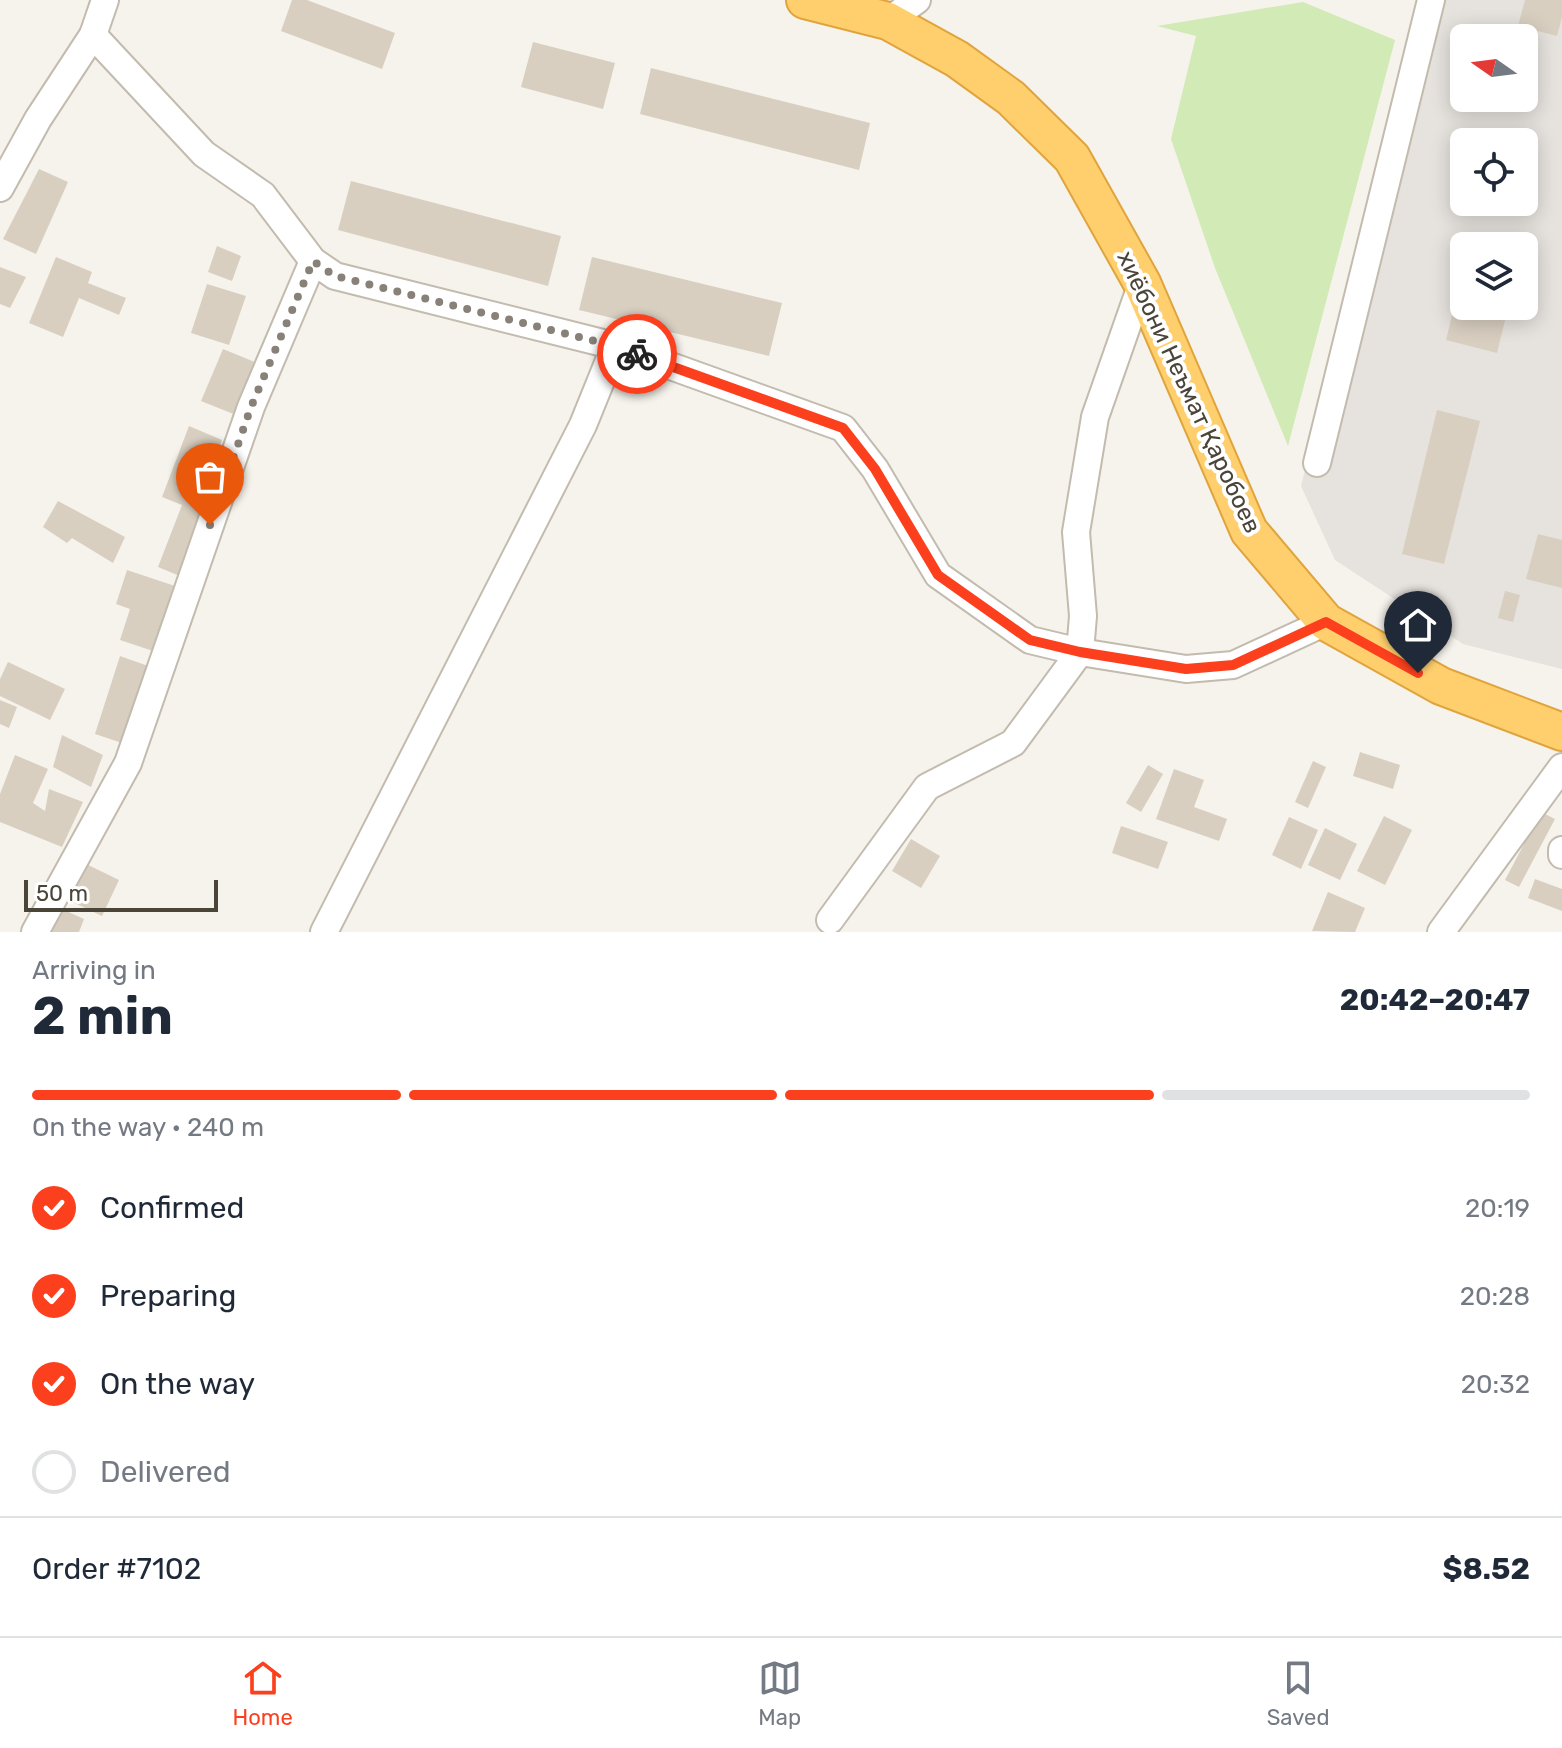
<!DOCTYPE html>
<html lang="en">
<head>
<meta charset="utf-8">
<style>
	:root { --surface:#fff; --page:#f2f2f3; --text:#1f2937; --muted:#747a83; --line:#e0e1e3; --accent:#fc3f1d }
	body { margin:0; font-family:Rubik,sans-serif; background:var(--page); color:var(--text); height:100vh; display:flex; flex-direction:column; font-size:30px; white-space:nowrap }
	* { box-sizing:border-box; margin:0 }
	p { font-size:26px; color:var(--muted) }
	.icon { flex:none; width:44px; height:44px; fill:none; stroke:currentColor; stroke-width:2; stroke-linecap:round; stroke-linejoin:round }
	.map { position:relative; height:932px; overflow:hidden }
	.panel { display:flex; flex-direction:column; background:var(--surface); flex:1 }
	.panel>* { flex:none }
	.needle { width:52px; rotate:284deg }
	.buttons { position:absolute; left:1450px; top:24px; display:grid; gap:16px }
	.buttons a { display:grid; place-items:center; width:88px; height:88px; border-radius:12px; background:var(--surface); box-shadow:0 4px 20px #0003; font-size:40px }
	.scale { position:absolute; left:24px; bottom:20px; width:194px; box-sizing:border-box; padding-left:8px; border:4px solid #4b4439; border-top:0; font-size:22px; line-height:28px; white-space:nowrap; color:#4b4439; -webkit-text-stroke:6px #fff; paint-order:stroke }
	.pin { position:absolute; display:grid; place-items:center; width:68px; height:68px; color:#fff; margin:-82px -34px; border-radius:50% 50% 50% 0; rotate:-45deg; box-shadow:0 0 8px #0007 }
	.pin .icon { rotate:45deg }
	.courier { position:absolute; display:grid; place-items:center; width:80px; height:80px; margin:-40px; border:6px solid #fc3f1d; border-radius:50%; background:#fff; color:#222; box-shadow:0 2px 10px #0007 }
	.summary em { font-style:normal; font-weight:700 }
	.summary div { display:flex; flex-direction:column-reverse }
	.summary { display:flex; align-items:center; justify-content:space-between; height:136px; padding:0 32px }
	h1 { font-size:52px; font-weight:700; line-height:60px }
	.bar { display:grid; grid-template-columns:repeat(4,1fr); gap:12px 8px; align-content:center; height:96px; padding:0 32px }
	.bar i { height:10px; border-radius:6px; background:var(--line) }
	.bar .selected { background:var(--accent) }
	.bar p { grid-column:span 4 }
	.line { display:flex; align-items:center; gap:20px; padding:0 32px; border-top:2px solid var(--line) }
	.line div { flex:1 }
	ol { padding:0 32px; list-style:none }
	li { display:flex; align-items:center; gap:24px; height:88px }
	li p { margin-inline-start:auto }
	li .icon { padding:8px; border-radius:50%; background:var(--accent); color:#fff; stroke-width:4 }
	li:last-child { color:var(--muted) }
	li i { width:44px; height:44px; border:4px solid var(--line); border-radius:50% }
	.tab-bar { display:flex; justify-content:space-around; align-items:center; height:112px; border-top:2px solid var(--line); background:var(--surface); font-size:22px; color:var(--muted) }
	.tab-bar a { display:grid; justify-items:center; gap:4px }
	.tab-bar .selected { color:var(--accent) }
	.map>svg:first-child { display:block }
</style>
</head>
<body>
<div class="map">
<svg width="1562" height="932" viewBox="0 0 1562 932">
	<rect width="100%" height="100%" fill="#f6f3ec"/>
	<path fill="#e6e2dd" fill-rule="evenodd" d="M1421 0H1562V669L1463 644 1335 560 1301 486ZM1464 38H1524V98H1464ZM1464 142H1524V202H1464ZM1464 246H1524V306H1464Z"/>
	<path fill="#d2eab5" d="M1303 2 1395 40 1288 446 1215 268 1171 139 1196 36 1157 26Z"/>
	<g fill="#d8cfc1">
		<path d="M292 0H307L395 33 382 69 281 31Z"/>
		<path d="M1525 0H1562V17L1557 36 1518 26Z"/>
		<path d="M533 42 615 63 603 109 521 87Z"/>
		<path d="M651 68 870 123 859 170 640 114Z"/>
		<path d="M39 169 68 182 36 254 3 239Z"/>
		<path d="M351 181 561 236 548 286 338 230Z"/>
		<path d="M217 246 241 256 232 281 208 272Z"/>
		<path d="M56 257 92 272 88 283 126 298 119 315 79 298 63 337 29 323Z"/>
		<path d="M592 257 782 303 769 356 579 310Z"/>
		<path d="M0 267 26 277 10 308 0 304Z"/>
		<path d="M207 284 246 296 229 345 191 333Z"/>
		<path d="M1457 295 1464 297V306L1508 308 1497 353 1446 340Z"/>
		<path d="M223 349 257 363 236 415 201 401Z"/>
		<path d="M1437 410 1480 421 1444 564 1402 554Z"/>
		<path d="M189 426 222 440 202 492 213 497 182 577 158 567 182 505 162 497Z"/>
		<path d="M58 501 125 537 113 563 72 538 67 543 43 527Z"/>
		<path d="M1538 534 1562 540V588L1526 579Z"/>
		<path d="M127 570 175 586 153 651 120 640 130 609 116 604Z"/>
		<path d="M1505 591 1520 595 1513 622 1498 618Z"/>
		<path d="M120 656 151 667 125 744 95 734Z"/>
		<path d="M8 662 65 689 50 720 0 696V679Z"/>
		<path d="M0 700 17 707 9 728 0 724Z"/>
		<path d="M62 735 103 755 91 787 53 767Z"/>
		<path d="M1360 752 1400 765 1393 789 1353 776Z"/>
		<path d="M15 755 48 769 33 803 45 811 49 789 83 802 62 847 0 822V794Z"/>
		<path d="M1313 761 1326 767 1308 808 1295 802Z"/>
		<path d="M1148 765 1163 774 1141 812 1126 803Z"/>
		<path d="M1174 769 1204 780 1194 807 1227 819 1219 841 1156 819Z"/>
		<path d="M1541 812 1555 819 1519 887 1505 880Z"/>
		<path d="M1384 816 1412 830 1385 885 1357 871Z"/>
		<path d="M1289 817 1318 830 1301 869 1272 855Z"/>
		<path d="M1121 826 1168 842 1158 869 1112 853Z"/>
		<path d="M1325 828 1357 844 1340 880 1308 865Z"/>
		<path d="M911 839 940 856 921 888 892 871Z"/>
		<path d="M80 861 119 880 102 916 62 897Z"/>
		<path d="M1535 879 1562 889V911L1528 898Z"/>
		<path d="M1328 892 1365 908 1355 932 1312 931Z"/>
		<path d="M51 904 84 919 79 932H35Z"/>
	</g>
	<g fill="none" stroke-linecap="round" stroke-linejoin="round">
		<defs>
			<g id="minor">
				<path d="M888 21 917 0"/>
				<path d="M93 35 204 154 263 195 313 261 335 276 615 346 843 428 875 469 938 575 1030 640 1080 652 1186 669 1233 665 1326 622"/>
				<path d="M0 188 38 119 93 35 105 0"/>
				<path d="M1317 463 1431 0"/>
				<path d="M1562 850V855"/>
				<path d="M830 920 927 787 1013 743 1080 652 1083 616 1076 532 1095 417 1142 283"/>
				<path d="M35 932 128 763 251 407 313 261"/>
				<path d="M324 932 583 425 615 346"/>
				<path d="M1441 932 1562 767"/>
			</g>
			<path id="highway" d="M805 0 888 21 957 59 1011 98 1072 158 1142 283 1249 531 1326 622 1441 686 1562 732"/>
		</defs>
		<use href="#minor" stroke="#c2bbae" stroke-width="30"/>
		<use href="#highway" stroke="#e0a43c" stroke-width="40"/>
		<use href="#minor" stroke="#fff" stroke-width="26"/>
		<use href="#highway" stroke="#ffcf6e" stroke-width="36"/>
	</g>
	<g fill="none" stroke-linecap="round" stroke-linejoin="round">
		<path stroke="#878178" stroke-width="8" stroke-dasharray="0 14.4" d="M210 525 251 407 313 261 335 276 615 346 637 354"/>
		<path stroke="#fc3f1d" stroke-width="10" d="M637 354 843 428 875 469 938 575 1030 640 1080 652 1186 669 1233 665 1326 622 1418 673"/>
	</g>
	<g text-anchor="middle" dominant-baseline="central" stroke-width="8" stroke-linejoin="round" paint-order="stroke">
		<g font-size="24" fill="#4b4439" stroke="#fff">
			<text transform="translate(1189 392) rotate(65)">хиёбони Неъмат Қаробоев</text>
		</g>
	</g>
</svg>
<div class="buttons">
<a><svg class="needle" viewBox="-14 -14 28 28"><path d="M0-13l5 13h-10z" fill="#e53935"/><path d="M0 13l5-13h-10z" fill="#747a83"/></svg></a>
<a><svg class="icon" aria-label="locate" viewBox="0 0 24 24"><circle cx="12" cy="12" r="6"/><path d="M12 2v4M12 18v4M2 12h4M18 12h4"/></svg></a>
<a><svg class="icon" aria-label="layers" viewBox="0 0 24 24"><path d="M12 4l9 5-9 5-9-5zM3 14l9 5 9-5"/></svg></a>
</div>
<div class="scale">50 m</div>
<div class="pin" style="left:210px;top:525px;background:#ea580c"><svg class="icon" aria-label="bag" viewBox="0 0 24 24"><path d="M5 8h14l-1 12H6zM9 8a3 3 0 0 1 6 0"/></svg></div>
<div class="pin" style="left:1418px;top:673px;background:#1f2937"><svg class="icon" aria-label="home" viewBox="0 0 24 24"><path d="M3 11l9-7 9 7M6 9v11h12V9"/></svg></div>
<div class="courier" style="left:637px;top:354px"><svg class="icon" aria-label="bike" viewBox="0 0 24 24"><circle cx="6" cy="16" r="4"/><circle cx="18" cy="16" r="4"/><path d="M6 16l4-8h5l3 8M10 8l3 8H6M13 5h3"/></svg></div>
</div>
<section class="panel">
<div class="summary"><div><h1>2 min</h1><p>Arriving in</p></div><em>20:42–20:47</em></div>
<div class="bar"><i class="selected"></i><i class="selected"></i><i class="selected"></i><i></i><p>On the way · 240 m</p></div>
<ol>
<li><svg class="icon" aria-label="check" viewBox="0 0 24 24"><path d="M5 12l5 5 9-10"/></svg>Confirmed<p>20:19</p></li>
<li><svg class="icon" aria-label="check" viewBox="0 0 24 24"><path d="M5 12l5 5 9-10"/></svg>Preparing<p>20:28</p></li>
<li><svg class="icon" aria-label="check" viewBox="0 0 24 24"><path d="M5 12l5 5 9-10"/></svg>On the way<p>20:32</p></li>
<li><i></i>Delivered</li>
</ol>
<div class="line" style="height:104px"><div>Order #7102</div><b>$8.52</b></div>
</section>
<nav class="tab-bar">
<a class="selected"><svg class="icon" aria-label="home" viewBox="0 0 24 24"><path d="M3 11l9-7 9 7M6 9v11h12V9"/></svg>Home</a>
<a><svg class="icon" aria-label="map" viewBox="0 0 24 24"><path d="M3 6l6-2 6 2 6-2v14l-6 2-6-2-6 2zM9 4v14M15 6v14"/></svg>Map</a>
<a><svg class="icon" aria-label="saved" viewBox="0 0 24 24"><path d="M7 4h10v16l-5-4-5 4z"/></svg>Saved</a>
</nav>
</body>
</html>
